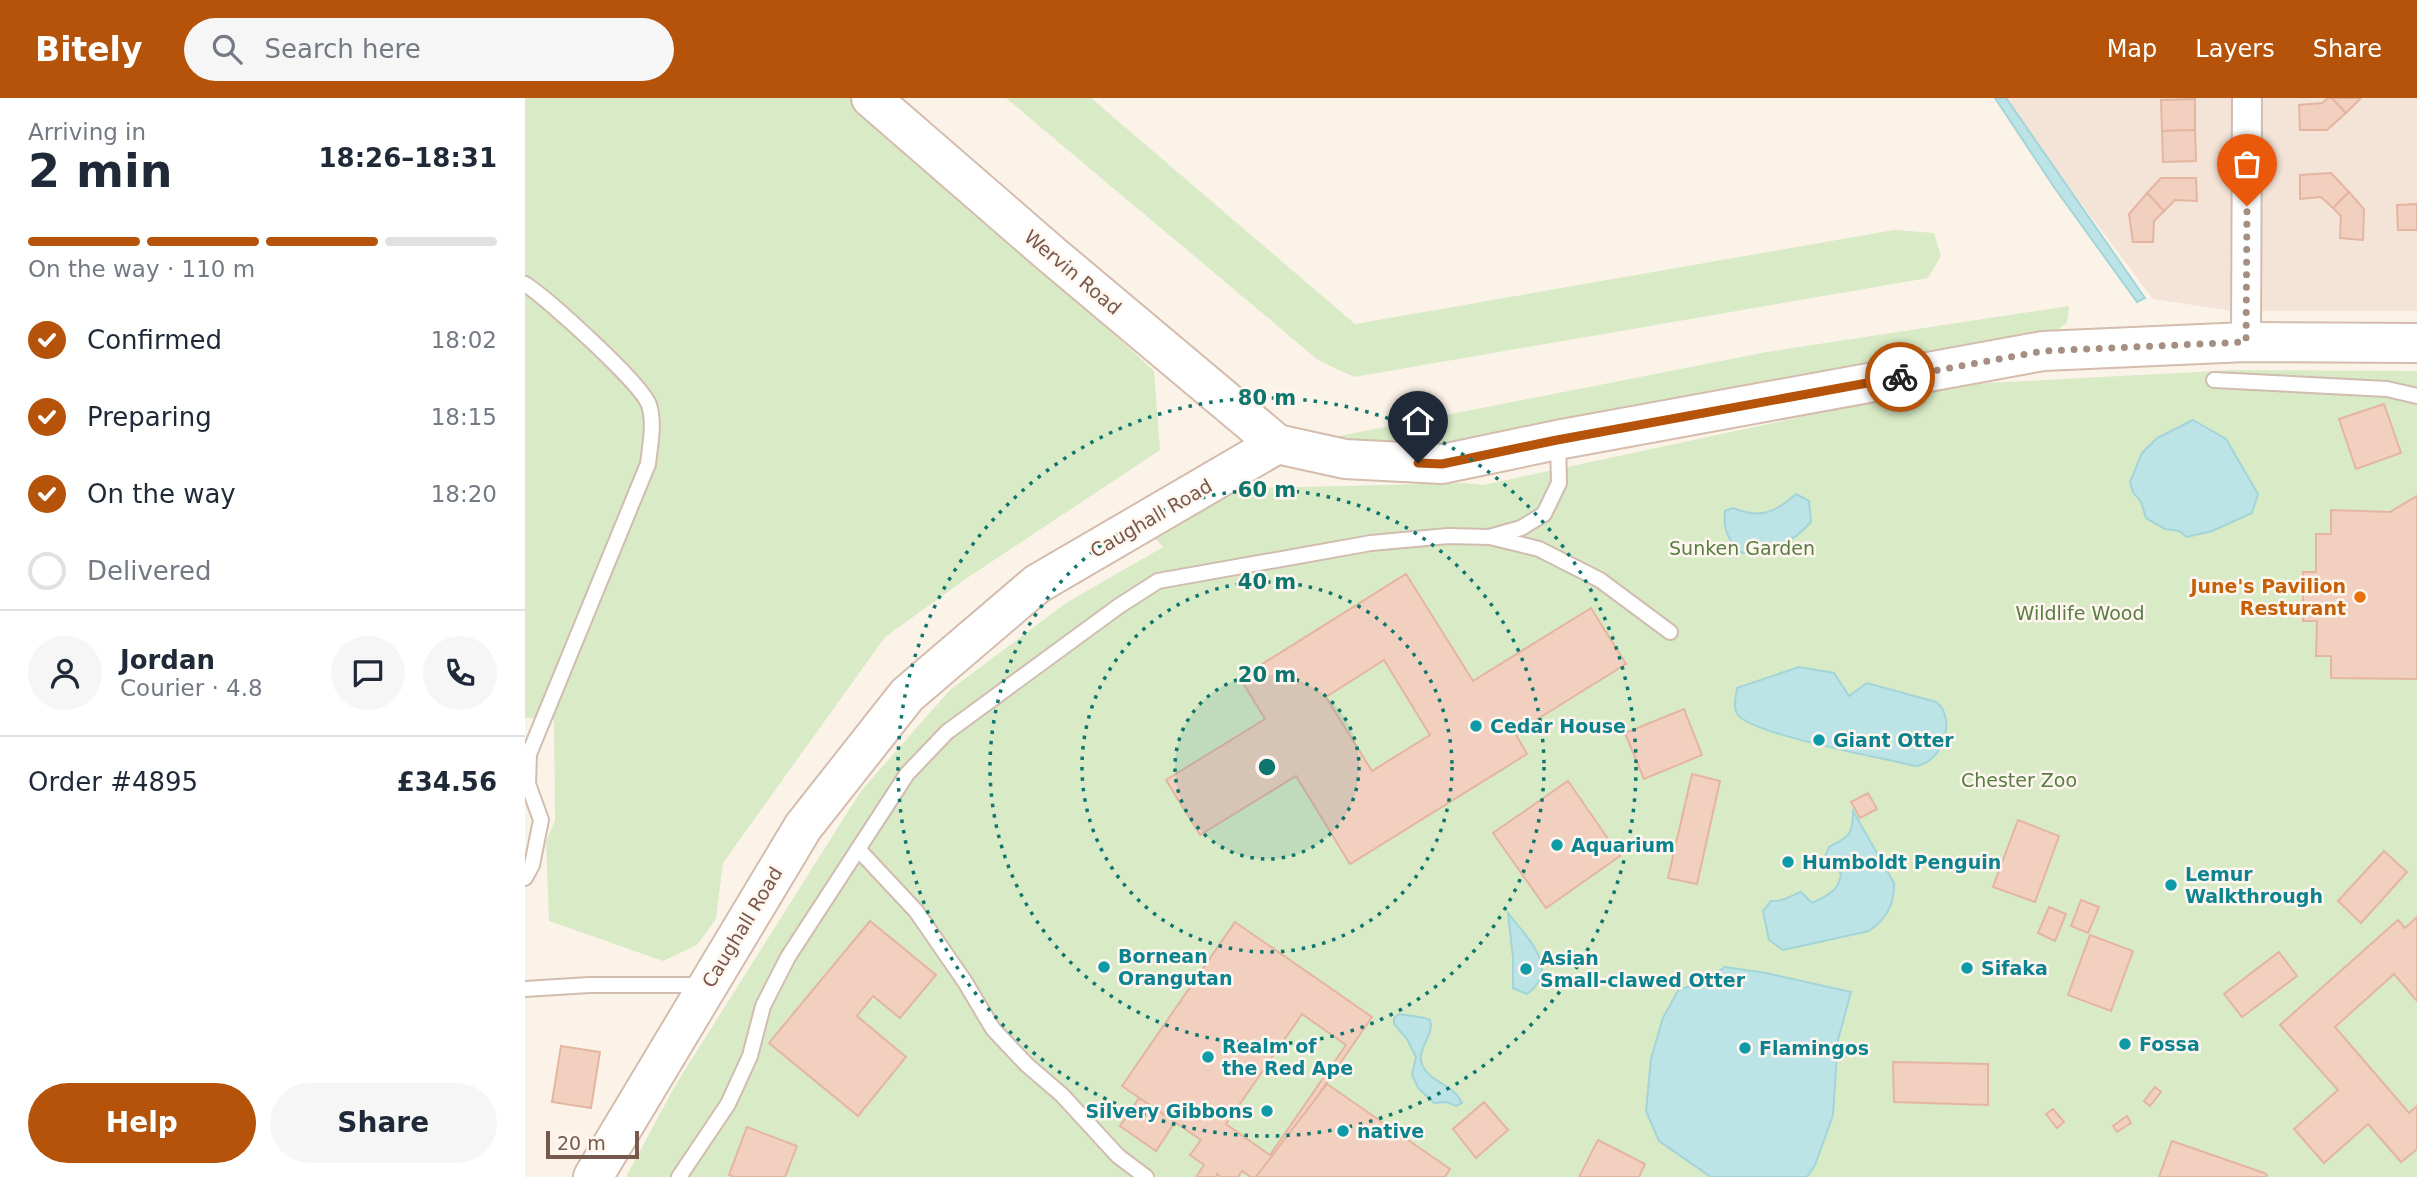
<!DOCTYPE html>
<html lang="en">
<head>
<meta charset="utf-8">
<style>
	:root { --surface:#fff; --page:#f6f6f7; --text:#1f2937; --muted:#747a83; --line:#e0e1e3; --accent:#b45309 }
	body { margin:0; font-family:"DejaVu Sans",sans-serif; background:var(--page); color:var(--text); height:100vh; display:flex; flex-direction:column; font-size:26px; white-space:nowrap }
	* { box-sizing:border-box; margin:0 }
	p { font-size:23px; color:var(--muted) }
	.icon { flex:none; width:38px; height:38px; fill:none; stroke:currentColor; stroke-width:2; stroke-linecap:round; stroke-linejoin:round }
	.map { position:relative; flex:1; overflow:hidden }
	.side { display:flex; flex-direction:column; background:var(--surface); width:525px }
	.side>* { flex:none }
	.scale { position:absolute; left:21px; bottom:18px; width:93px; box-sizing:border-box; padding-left:7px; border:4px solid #77584c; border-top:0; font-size:19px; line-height:24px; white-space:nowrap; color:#77584c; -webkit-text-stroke:5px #fff7ef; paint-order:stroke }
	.pin { position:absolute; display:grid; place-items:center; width:60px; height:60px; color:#fff; margin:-72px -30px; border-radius:50% 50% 50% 0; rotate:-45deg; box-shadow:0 0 7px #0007 }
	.pin .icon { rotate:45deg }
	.courier { position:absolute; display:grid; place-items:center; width:70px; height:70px; margin:-35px; border:5px solid #b45309; border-radius:50%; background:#fff; color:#222; box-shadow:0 2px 9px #0007 }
	.summary em { font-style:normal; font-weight:700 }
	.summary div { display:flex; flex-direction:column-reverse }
	.summary { display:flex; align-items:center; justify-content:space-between; height:119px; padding:0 28px }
	h1 { font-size:46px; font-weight:700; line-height:52px }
	.bar { display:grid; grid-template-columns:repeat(4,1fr); gap:10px 7px; align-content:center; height:84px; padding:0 28px }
	.bar i { height:9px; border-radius:5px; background:var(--line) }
	.bar .on { background:var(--accent) }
	.bar p { grid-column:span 4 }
	.line { display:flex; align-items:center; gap:18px; padding:0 28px; border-top:2px solid var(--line) }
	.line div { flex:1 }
	.round { display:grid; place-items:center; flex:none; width:74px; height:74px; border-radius:37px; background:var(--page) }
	ol { padding:0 28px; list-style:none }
	li { display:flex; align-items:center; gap:21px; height:77px }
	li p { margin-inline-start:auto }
	li .icon { padding:7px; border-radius:50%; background:var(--accent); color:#fff; stroke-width:4 }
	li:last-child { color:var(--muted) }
	li i { width:38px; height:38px; border:4px solid var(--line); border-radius:50% }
	.primary-button { display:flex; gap:14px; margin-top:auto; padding:14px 28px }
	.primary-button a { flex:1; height:80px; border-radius:42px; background:var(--accent); color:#fff; font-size:28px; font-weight:700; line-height:80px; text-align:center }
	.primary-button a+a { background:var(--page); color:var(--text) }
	header { display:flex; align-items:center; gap:42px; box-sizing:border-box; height:98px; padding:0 35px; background:var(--accent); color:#fff }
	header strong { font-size:33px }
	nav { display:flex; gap:38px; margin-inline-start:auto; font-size:24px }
	.search { width:490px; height:63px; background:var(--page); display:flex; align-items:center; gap:18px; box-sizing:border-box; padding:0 24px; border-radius:38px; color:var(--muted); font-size:26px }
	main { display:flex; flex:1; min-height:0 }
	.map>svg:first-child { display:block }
</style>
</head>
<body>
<header>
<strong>Bitely</strong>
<div class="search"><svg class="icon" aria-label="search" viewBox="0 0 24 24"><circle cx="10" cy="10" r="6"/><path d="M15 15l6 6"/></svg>Search here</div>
<nav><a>Map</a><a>Layers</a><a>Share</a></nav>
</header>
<main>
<section class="side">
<div class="summary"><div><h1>2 min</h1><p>Arriving in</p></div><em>18:26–18:31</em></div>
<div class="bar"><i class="on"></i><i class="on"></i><i class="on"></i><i></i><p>On the way · 110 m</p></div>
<ol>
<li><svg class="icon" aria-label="check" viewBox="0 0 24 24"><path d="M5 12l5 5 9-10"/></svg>Confirmed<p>18:02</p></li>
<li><svg class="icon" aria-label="check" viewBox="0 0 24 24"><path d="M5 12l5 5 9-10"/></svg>Preparing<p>18:15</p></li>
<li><svg class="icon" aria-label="check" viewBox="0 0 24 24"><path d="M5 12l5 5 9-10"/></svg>On the way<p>18:20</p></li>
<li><i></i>Delivered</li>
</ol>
<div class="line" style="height:126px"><a class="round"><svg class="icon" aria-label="person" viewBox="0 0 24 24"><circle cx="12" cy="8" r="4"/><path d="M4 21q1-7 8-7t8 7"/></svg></a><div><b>Jordan</b><p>Courier · 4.8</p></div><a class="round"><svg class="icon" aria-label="chat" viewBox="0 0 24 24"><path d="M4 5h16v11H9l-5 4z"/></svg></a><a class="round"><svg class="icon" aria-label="phone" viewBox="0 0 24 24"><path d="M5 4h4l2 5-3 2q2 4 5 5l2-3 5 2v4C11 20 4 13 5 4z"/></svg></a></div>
<div class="line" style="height:91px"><div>Order #4895</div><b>£34.56</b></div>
<div class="primary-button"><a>Help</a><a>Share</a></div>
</section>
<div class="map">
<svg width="1892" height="1079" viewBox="0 0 1892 1079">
	<rect width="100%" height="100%" fill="#fcf3e8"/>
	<path fill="#f4e4d7" d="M1477 0H1892V213H1707L1628 201Z"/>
	<g fill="#d8eac6">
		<path d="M0 0H328L499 153 629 273 635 352 445 478 360 539 198 765 191 821 172 847 138 863 24 823 21 744 30 722 29 622 0 620Z"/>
		<path d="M481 0H566L830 226 1369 132 1409 135 1416 158 1403 180 829 279 793 262Z"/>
		<path d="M1544 208 1542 225 1532 232 1381 258 1091 316 912 346 852 348 799 341 1242 254Z"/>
		<path d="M1708 272 1892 273V1079H101L151 986 336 693 425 592 541 505 638 449 630 440 633 430 692 398 738 390 940 385 958 387 1426 287Z"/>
	</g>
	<g fill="#bce4e6" stroke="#a3d4d8" stroke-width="2">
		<path d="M1470 0H1481L1620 200 1612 204 1529 89Z"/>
		<path d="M1668 322 1701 341 1733 396 1727 415 1687 433 1662 439 1654 433 1640 431 1621 420 1616 404 1608 394 1605 384 1617 355 1632 340Z"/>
		<path d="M1271 396 1284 403 1286 424C1265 448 1248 450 1217 455 1203 443 1198 432 1200 413L1208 410C1235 421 1250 415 1271 396Z"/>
		<path d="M1274 569 1309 575 1324 598 1342 585 1411 604C1433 620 1417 666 1390 668 1359 660 1229 637 1213 617 1207 609 1211 599 1212 590Z"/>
		<path d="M1328 713 1369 785C1370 806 1360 822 1344 833L1258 852 1244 842 1238 813 1246 803C1258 804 1265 798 1276 794L1287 805C1302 798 1314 793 1316 776L1310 766 1299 761 1304 749C1325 738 1328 737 1328 713Z"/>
		<path d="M983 815C1001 839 1037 870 1002 896L988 890V859Z"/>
		<path d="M1200 869 1241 875 1326 894 1313 942 1308 1017 1290 1067 1282 1079H1186L1134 1043 1121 1013 1126 961 1138 920 1154 891 1174 886Z"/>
		<path d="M874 916C886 919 894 917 905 922 910 937 891 951 897 966 904 985 929 986 937 1005L931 1008 921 1004 909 1005 893 990 887 977 891 959 882 941 869 926V920Z"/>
	</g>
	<g fill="#f2d0c0" stroke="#e4b5a1" stroke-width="2" fill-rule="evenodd">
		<path d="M1803 0H1807L1821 15 1802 32H1775L1774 7 1797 5Z"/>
		<path d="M1807 0H1836L1821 15Z"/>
		<path d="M1670 1V32L1637 33 1636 2Z"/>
		<path d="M1670 32 1671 63 1638 64 1637 33Z"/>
		<path d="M1806 75 1824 94 1808 110 1796 99 1775 101V77Z"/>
		<path d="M1636 80H1671L1672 103 1650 102 1639 113 1622 95Z"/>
		<path d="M1824 94 1839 111 1838 142 1815 140 1816 118 1808 110Z"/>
		<path d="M1622 95 1639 113 1629 123 1628 144H1608L1604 116Z"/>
		<path d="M1892 106V132H1873L1872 107Z"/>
		<path d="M1859 306 1876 355 1831 371 1814 321Z"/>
		<path d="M1892 398V581L1806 580V558H1791L1792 523H1778V474H1791V436H1806V412L1865 414Z"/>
		<path d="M881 476 948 583 1066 510 1101 566 990 635 1002 656 825 766 771 678 675 737 641 682 740 621 715 580ZM859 562 905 637 847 673 801 599Z"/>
		<path d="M1159 611 1177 657 1119 681 1100 635Z"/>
		<path d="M1167 676 1195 683 1172 786 1143 780Z"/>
		<path d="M1043 683 1095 758 1021 810 968 735Z"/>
		<path d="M1343 695 1352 711 1335 720 1326 704Z"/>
		<path d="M1493 722 1534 738 1510 804 1468 789Z"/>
		<path d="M1859 753 1882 774 1836 825 1813 803Z"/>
		<path d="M1556 802 1574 809 1563 835 1546 828Z"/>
		<path d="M1524 809 1541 816 1530 843 1513 835Z"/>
		<path d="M1892 819V903L1869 876 1810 929 1884 1015 1892 1008V1051L1876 1064 1843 1026 1799 1065 1769 1031 1813 992 1755 927 1873 822 1880 830Z"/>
		<path d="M345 823 411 877 375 920 348 898 332 918 381 959 333 1018 244 945Z"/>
		<path d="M710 824 847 919 787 1006 731 1079H726L717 1073 713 1079H696L692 1076 691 1079H671L679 1067 665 1057 676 1042 597 988ZM777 916 821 947 745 1057 701 1026Z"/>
		<path d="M1565 837 1608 853 1586 913 1543 897Z"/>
		<path d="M1754 854 1772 878 1717 919 1699 896Z"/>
		<path d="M36 948 75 954 66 1010 27 1004Z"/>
		<path d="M1368 964 1463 966V1007L1369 1004Z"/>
		<path d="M802 986 925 1071 920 1079H731Z"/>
		<path d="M1630 989 1636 994 1625 1008 1619 1003Z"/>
		<path d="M614 1000 650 1024 631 1053 595 1028Z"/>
		<path d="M959 1004 983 1032 951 1060 928 1031Z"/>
		<path d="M1528 1011 1539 1024 1532 1030 1521 1016Z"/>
		<path d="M1602 1018 1606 1025 1592 1034 1588 1028Z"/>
		<path d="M222 1029 272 1048 260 1079H209L204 1077Z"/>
		<path d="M1073 1042 1120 1066 1114 1079H1054Z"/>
		<path d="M1647 1043 1739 1075 1742 1077 1741 1079H1634Z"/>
	</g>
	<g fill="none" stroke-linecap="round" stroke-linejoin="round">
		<defs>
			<g id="lane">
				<path d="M0 186C22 200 117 286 124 307 130 325 125 347 123 366L4 656 3 686 16 722 7 767 0 780"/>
				<path d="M1689 282 1862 291 1892 298"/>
				<path d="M965 439 1014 451 1075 482 1145 534"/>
				<path d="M333 751 391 813 440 884 468 931 502 967 537 997 593 1058 621 1079"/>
				<path d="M0 891 64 887H178"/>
				<path d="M154 1079 203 1006 225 958 238 908 263 859 382 676 422 634 594 508 633 483 846 445 923 438 964 439 996 430 1019 416 1034 385 1033 343"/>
			</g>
			<path id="street" d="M1721 244 1722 0"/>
			<g id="secondary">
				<path d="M346 0 527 157 752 346"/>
				<path d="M68 1079 278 729 382 597 512 486 752 346 820 361 917 366 1032 342 1518 253 1721 244 1892 245"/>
			</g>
		</defs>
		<use href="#lane" stroke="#d1bcb0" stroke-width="18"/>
		<use href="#street" stroke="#d1bcb0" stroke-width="32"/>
		<use href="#secondary" stroke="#d4bcae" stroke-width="42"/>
		<use href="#lane" stroke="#fff" stroke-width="14"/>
		<use href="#street" stroke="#fff" stroke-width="28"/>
		<use href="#secondary" stroke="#fff" stroke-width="38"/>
	</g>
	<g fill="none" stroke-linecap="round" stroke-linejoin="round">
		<path stroke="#a68e83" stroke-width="7" stroke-dasharray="0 12.6" d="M1375 279 1518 253 1721 244 1722 108"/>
		<path stroke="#b45309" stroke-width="9" d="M893 365 917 366 1032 342 1375 279"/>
	</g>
	<circle cx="742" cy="669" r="92" fill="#0f766e" fill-opacity=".12"/>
	<g fill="none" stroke="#0f766e" stroke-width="3.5" stroke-dasharray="3.5 7">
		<circle cx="742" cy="669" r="92"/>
		<circle cx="742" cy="669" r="185"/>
		<circle cx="742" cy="669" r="277"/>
		<circle cx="742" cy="669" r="369"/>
	</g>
	<circle fill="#e8710a" stroke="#fff7ef" stroke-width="2.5" cx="1835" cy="499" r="7"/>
	<g fill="#0f9aa8" stroke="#fff7ef" stroke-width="2.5">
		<circle cx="951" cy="628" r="7"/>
		<circle cx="1294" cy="642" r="7"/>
		<circle cx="1032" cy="747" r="7"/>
		<circle cx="1263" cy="764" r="7"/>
		<circle cx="1646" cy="787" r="7"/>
		<circle cx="579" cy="869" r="7"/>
		<circle cx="1442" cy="870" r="7"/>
		<circle cx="1001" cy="871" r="7"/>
		<circle cx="1600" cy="946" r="7"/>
		<circle cx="1220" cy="950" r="7"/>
		<circle cx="683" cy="959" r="7"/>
		<circle cx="742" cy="1013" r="7"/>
		<circle cx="818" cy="1033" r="7"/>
	</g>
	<g text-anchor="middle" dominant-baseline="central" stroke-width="5" stroke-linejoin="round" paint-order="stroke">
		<g font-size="19" fill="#77584c" stroke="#fff7ef">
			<text transform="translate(548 174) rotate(40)">Wervin Road</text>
			<text transform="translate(626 420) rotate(-30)">Caughall Road</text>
			<text transform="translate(217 829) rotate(-59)">Caughall Road</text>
		</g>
		<g font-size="19" fill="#597c43" stroke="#fff7ef">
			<text x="1217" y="450">Sunken Garden</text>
			<text x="1555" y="515">Wildlife Wood</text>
			<text x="1494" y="682">Chester Zoo</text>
		</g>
		<g font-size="19" font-weight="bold" fill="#c56008" stroke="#fff7ef" text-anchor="end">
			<text x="1821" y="488">June's Pavilion<tspan x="1821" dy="22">Resturant</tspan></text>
		</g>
		<g font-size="19" font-weight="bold" fill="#0d838f" stroke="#fff7ef" text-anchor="start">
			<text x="965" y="628">Cedar House</text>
			<text x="1308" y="642">Giant Otter</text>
			<text x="1046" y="747">Aquarium</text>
			<text x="1277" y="764">Humboldt Penguin</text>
			<text x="1660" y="776">Lemur<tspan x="1660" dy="22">Walkthrough</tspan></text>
			<text x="593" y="858">Bornean<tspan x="593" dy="22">Orangutan</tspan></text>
			<text x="1015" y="860">Asian<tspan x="1015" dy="22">Small-clawed Otter</tspan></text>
			<text x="1456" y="870">Sifaka</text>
			<text x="1614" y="946">Fossa</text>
			<text x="697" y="948">Realm of<tspan x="697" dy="22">the Red Ape</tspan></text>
			<text x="1234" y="950">Flamingos</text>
			<text x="728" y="1013" text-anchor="end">Silvery Gibbons</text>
			<text x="832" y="1033">native</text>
		</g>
	</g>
	<circle cx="742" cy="669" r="10" fill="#0f766e" stroke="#fff7ef" stroke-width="3.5"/>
	<g font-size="21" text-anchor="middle" font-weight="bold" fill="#0f766e" stroke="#fff7ef" stroke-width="5" stroke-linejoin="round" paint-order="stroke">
		<text x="742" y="307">80 m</text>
		<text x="742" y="399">60 m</text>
		<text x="742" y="491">40 m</text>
		<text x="742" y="584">20 m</text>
	</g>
</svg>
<div class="scale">20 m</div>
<div class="pin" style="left:1722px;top:108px;background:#ea580c"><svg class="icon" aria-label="bag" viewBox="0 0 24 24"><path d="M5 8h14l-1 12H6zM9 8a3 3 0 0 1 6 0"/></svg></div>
<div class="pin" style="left:893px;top:365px;background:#1f2937"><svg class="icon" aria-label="home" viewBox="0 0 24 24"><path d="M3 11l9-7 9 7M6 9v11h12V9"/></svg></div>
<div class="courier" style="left:1375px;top:279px"><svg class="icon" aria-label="bike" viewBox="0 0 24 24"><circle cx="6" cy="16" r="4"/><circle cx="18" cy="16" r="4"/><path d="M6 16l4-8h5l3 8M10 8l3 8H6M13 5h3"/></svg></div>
</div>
</main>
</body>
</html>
